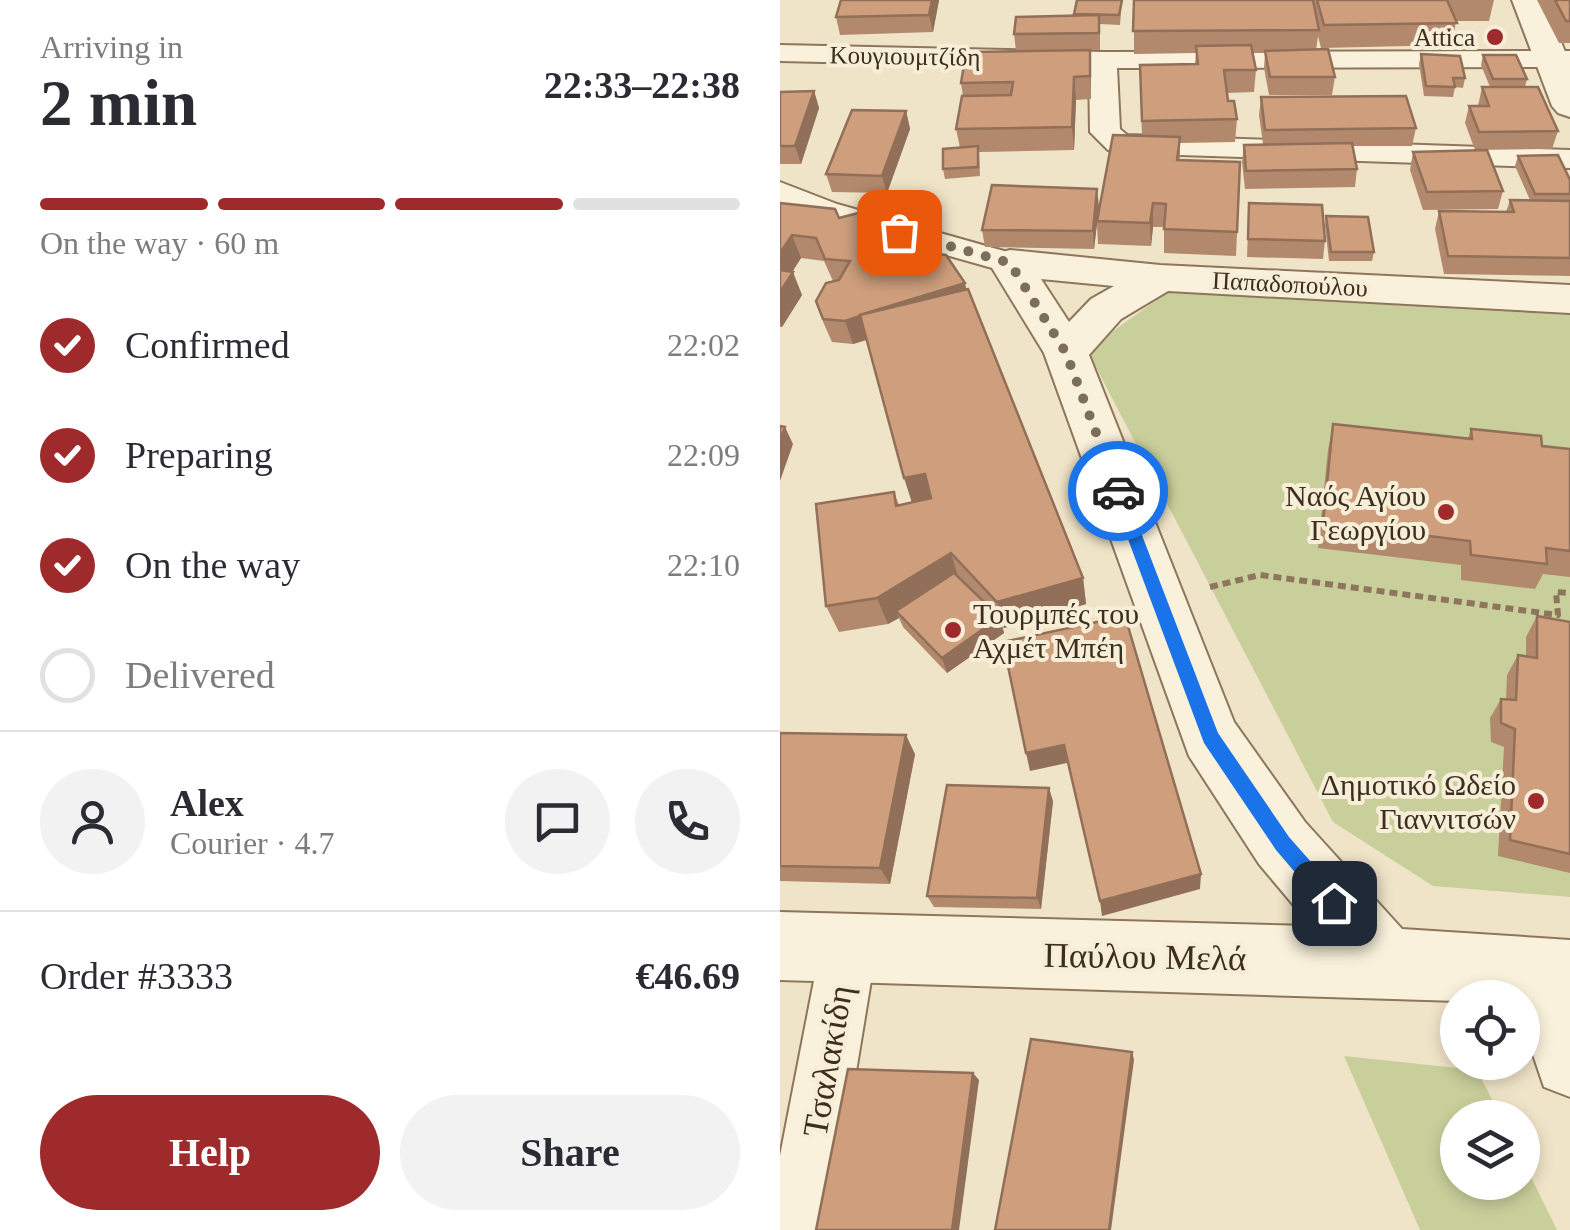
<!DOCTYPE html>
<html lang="en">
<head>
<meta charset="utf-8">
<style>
	:root { --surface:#fff; --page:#f2f2f3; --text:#2b2b33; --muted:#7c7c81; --line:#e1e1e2; --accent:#9e2a2b }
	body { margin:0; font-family:"Times New Roman",serif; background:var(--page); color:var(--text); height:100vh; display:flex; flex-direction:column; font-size:38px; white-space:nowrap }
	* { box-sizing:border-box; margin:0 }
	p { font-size:32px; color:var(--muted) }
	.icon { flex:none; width:55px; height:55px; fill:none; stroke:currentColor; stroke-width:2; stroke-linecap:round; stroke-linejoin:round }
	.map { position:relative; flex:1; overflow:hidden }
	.side { display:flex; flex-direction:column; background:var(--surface); width:780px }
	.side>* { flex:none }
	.buttons { position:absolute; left:660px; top:980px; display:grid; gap:20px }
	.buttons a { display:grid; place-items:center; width:100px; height:100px; border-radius:50%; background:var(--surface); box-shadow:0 5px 15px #0003; font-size:50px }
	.pin { position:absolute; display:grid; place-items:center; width:85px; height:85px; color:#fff; margin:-42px; border-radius:20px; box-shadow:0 5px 15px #0006 }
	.courier { position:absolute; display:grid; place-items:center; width:100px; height:100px; margin:-50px; border:8px solid #1a73e8; border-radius:50%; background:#fff; color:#222; box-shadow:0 2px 12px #0007 }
	.summary em { font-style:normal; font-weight:700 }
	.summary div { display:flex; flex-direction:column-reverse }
	.summary { display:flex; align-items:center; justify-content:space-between; height:170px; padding:0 40px }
	h1 { font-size:65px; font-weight:700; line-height:75px }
	.bar { display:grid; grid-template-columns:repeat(4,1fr); gap:15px 10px; align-content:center; height:120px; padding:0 40px }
	.bar i { height:12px; border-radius:8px; background:var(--line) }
	.bar .active { background:var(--accent) }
	.bar p { grid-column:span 4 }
	.line { display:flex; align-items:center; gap:25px; padding:0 40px; border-top:2px solid var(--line) }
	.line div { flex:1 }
	.round { display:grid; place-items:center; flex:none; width:105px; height:105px; border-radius:52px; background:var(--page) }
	ol { padding:0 40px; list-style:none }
	li { display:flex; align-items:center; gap:30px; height:110px }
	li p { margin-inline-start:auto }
	li .icon { padding:10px; border-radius:50%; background:var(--accent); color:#fff; stroke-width:4 }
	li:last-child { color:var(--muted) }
	li i { width:55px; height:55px; border:5px solid var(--line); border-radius:50% }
	.cta { display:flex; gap:20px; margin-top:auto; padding:20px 40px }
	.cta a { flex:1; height:115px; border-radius:60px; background:var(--accent); color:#fff; font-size:40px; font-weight:700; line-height:115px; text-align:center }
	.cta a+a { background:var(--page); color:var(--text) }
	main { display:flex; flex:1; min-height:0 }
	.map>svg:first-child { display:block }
</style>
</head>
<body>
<main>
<section class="side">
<div class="summary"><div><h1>2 min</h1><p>Arriving in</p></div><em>22:33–22:38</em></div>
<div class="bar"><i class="active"></i><i class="active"></i><i class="active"></i><i></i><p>On the way · 60 m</p></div>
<ol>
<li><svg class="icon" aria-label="check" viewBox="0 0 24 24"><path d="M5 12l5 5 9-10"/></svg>Confirmed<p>22:02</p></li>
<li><svg class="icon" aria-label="check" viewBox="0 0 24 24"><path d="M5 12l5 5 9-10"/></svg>Preparing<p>22:09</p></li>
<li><svg class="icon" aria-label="check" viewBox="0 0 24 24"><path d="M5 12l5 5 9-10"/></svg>On the way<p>22:10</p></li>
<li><i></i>Delivered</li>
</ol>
<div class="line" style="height:180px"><a class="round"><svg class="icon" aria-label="person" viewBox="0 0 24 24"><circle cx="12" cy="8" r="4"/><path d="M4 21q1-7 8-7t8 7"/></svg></a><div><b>Alex</b><p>Courier · 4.7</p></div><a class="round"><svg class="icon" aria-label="chat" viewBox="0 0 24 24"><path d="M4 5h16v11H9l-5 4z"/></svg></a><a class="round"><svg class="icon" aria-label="phone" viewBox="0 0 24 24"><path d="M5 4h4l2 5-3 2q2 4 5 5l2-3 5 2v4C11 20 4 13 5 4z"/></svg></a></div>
<div class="line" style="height:130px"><div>Order #3333</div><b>€46.69</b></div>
<div class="cta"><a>Help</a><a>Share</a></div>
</section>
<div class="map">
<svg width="790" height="1230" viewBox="0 0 790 1230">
	<rect width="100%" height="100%" fill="#f0e4c8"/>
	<g fill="#c9cf9b">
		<path d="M397 285 790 307V897L653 886 553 822 307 350Z"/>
		<path d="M564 1056 697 1070 721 1117 678 1118V1182H742L743 1161 777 1230H640Z"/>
	</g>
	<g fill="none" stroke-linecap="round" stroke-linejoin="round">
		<defs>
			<g id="minor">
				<path d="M0 45 323 52 790 51V67L337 68 340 129 347 135 790 150V168L339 153 328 150 310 132 309 68 0 61Z"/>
				<path d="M0 182 57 204 242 256 247 263 242 270 230 273 35 218 0 203Z"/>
				<path d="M68 922 88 930 96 950 50 1230H0V1156L40 950 48 930Z"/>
			</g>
			<g id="tertiary">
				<path d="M732 0H764L790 64V117L778 113 772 106Z"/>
				<path d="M230 250 380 265 790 285V313L388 291 341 319 309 355 454 722 525 822 622 929 790 940V1097L764 1087 742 1022V998H678V1001L0 980V912L531 926 479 864 409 756 264 353 209 263 215 254ZM261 279 334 286 311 299 289 322Z"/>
			</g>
		</defs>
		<use href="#minor" stroke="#8d765c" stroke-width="4"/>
		<use href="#tertiary" stroke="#8d765c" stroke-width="4"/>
		<path stroke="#8d765c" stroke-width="6" stroke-dasharray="8 5" stroke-linecap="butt" d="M430 587 480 575 778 615 776 592 790 593"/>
		<use href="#minor" fill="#faf1dc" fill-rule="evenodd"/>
		<use href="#tertiary" fill="#faf1dc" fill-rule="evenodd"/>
	</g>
	<g fill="#b2896c">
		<path d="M61 0H159L153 32 60 35 56 17Z"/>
		<path d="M342 0 340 25 320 24V50H310L311 99 296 100 294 150 199 152 200 176 165 179 163 169 180 148 176 129 183 96 181 83 236 51 234 34Z"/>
		<path d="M354 0H714L709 21H676L672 45 541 48 538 36 536 50 555 77 552 95H489L484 68 485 53H473L476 70 474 92 447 93 448 101 457 119 455 142 400 143V160L460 162 456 256 384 253V227H373L371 246 318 244 317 224 314 249 205 247 202 230 317 189 318 215 362 136 360 65 415 64 416 53 354 54Z"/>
		<path d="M757 0H790V43H779Z"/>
		<path d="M641 54 685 78 683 88 675 87 673 97 644 96 639 64Z"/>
		<path d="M703 55 747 79 745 87 778 131 772 149 695 150 685 123 689 106H698L702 87H710L701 65Z"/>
		<path d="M34 91 39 108 21 164H0V92Z"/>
		<path d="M481 97 636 128 632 146H572L577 169 575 187 465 189 462 162 464 145 483 144 479 115Z"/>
		<path d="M126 111 130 129 107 193 52 192 46 174Z"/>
		<path d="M633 152 723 191 718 209 643 210 630 170Z"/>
		<path d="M738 156 790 180V276L664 274 655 229 659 211 726 212 730 200H750L735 166Z"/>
		<path d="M0 203 59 218 110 249 187 289 303 578 306 604 224 628 222 626 224 633 167 673 123 627 119 618 108 624 59 632 46 606 114 492 119 505 132 502 87 340 73 344 52 342 44 324 36 301 53 281 44 261 21 258 12 272 22 295 2 327H0Z"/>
		<path d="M469 203 545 241 543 259 467 257Z"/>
		<path d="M546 216 594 252 592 261H549L545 226Z"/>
		<path d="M553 424 688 438 691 429 762 446 790 449V577L763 574 755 589 681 580V565L538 548 548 450Z"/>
		<path d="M757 616 790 622V873L718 856 724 747 711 742 710 718 721 699 726 700 727 675 738 655 746 656V637Z"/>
		<path d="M0 733 135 754 110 884 0 881Z"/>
		<path d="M273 801 261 909 154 907 147 896Z"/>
	</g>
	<g fill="#916f58">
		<path d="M152 0H159L153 32 149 15Z"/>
		<path d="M310 50 311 72V99L310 76Z"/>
		<path d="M294 77 296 100 294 150 292 127Z"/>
		<path d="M34 91 39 108 21 164 15 146Z"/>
		<path d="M126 111 130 129 107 193 102 176Z"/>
		<path d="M317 189 319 206 314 249 313 231Z"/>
		<path d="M373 203V227L371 246 370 223Z"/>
		<path d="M12 235 21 258 0 291V253Z"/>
		<path d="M13 272 22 295 2 327 0 322V292Z"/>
		<path d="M185 283 190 306 73 344 65 321Z"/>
		<path d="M5 427 13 444 0 481V441Z"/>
		<path d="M145 474 153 502 133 506 124 478Z"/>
		<path d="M171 553 179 580 116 611 119 618 108 624 97 598Z"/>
		<path d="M303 578 306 604 224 628 217 602Z"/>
		<path d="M220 617 224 633 167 673 162 658Z"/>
		<path d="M126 735 135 754 110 884 100 868Z"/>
		<path d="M284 745 287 763 250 771 246 753Z"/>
		<path d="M269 788 273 801 261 909 257 898Z"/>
		<path d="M421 874 420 889 322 916 320 901Z"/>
		<path d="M352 1052 354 1060 331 1230H329Z"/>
		<path d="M193 1073 199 1080 179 1230H172Z"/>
	</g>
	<g fill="#cf9f7d" stroke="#916f58" stroke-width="2.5">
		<path d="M61 0H152L149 15 56 17Z"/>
		<path d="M297 0H342L339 15 294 14Z"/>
		<path d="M354 0H533L539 30 353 31Z"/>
		<path d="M537 0H667L677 23 544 25Z"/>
		<path d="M775 0H790V21H786Z"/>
		<path d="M319 15V33L234 34 236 17Z"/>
		<path d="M471 45 476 70H444L448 101H454L457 119 362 121 360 65 418 64 416 46Z"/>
		<path d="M548 49 555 77H490L485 51Z"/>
		<path d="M310 50V76L294 77 292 127 176 129 182 96 231 95 233 82 181 83 186 52Z"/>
		<path d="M641 54 680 56 685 78H673L675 87 646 86Z"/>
		<path d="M703 55H736L747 79H713Z"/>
		<path d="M702 87H758L778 131 699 132 689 106H709Z"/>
		<path d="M34 91 15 146H0V92Z"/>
		<path d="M626 96 636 128 485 130 481 97Z"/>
		<path d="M72 110 126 111 102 176 46 174Z"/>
		<path d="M333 135 400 137 397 160 460 162 457 232 384 229 386 204 373 203 370 223 317 221Z"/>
		<path d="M572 143 577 169 466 171 464 145Z"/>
		<path d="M198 146V167L163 169V149Z"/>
		<path d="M707 150 723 191 647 192 633 152Z"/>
		<path d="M778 155 790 180V194H755L738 156Z"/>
		<path d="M212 185 317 189 313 231 202 230Z"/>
		<path d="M730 200 790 201V258L668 256 659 211 734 212Z"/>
		<path d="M0 203 55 209 59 218 90 210 110 249 166 255 185 283 80 315V316L65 321 43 319 36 301 46 283 59 280 70 261 45 259 36 238 12 235 0 253Z"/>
		<path d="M469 203 542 205 545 241 468 239Z"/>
		<path d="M546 216 588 217 594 252H551Z"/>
		<path d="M0 270 13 272 0 292Z"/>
		<path d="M188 289 303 578 217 602 171 553 97 598 46 606 36 504 114 492 116 506 151 498 145 474 124 478 80 315Z"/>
		<path d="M553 424 692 439 691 429 761 436 762 446 790 449V551L766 548 767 564 691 555 690 541 543 523Z"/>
		<path d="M0 426 5 427 0 441Z"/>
		<path d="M174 573 220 617 162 658 116 611Z"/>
		<path d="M345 616 421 874 320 901 284 745 246 753 223 642Z"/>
		<path d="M757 616 790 622V854L730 840 735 729 721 723V699L736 700 738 655 757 658Z"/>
		<path d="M0 733 126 735 100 868 0 866Z"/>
		<path d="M167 785 269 788 257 898 147 896Z"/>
		<path d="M251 1039 352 1052 329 1230H215Z"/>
		<path d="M68 1069 193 1073 172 1230H36Z"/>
	</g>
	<path fill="#1a73e8" d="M338 486 345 491 438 733 509 837 561 896V910H547L496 850 424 743 330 491Z"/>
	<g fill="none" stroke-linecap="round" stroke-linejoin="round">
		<path stroke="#7c6e5b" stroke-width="10" stroke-dasharray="0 18" d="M119 232 230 263 286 353 338 491"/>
	</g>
	<g fill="#9e2a2b" stroke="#f7eed8" stroke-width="4">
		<circle cx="715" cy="37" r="10"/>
		<circle cx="666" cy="512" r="10"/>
		<circle cx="173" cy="630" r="10"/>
		<circle cx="756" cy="801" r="10"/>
	</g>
	<g text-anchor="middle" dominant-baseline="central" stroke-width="8" stroke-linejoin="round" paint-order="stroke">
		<g font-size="25" fill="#3d2e20" stroke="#f7eed8" text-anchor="end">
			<text x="695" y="37">Attica</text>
		</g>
		<g font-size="25" fill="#3d2e20" stroke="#f7eed8">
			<text transform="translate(125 56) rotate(1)">Κουγιουμτζίδη</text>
			<text transform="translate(510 284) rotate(3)">Παπαδοπούλου</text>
		</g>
		<g font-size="30" fill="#3d2e20" stroke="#f7eed8" text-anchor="end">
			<text x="646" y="495">Ναός Αγίου<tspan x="646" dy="34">Γεωργίου</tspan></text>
			<text x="193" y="613" text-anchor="start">Τουρμπές του<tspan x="193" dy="34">Αχμέτ Μπέη</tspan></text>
			<text x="736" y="784">Δημοτικό Ωδείο<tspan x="736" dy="34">Γιαννιτσών</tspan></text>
		</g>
		<g font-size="35" fill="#3d2e20" stroke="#f7eed8">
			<text transform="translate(365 957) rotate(1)">Παύλου Μελά</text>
			<text transform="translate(48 1061) rotate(-80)">Τσαλακίδη</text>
		</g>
	</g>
</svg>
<div class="buttons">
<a><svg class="icon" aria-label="locate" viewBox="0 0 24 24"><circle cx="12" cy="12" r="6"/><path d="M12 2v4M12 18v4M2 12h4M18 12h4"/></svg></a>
<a><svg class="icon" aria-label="layers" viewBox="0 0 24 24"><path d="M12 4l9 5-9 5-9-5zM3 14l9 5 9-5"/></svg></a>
</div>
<div class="pin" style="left:119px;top:232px;background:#ea580c"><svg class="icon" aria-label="bag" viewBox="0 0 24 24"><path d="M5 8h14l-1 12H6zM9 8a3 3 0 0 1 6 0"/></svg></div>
<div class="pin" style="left:554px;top:903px;background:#1f2937"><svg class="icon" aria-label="home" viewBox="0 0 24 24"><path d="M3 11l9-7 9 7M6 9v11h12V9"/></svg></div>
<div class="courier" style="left:338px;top:491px"><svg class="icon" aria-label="car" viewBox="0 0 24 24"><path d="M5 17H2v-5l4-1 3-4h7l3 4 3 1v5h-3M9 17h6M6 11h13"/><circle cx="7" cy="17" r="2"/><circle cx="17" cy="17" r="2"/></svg></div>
</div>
</main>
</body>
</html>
